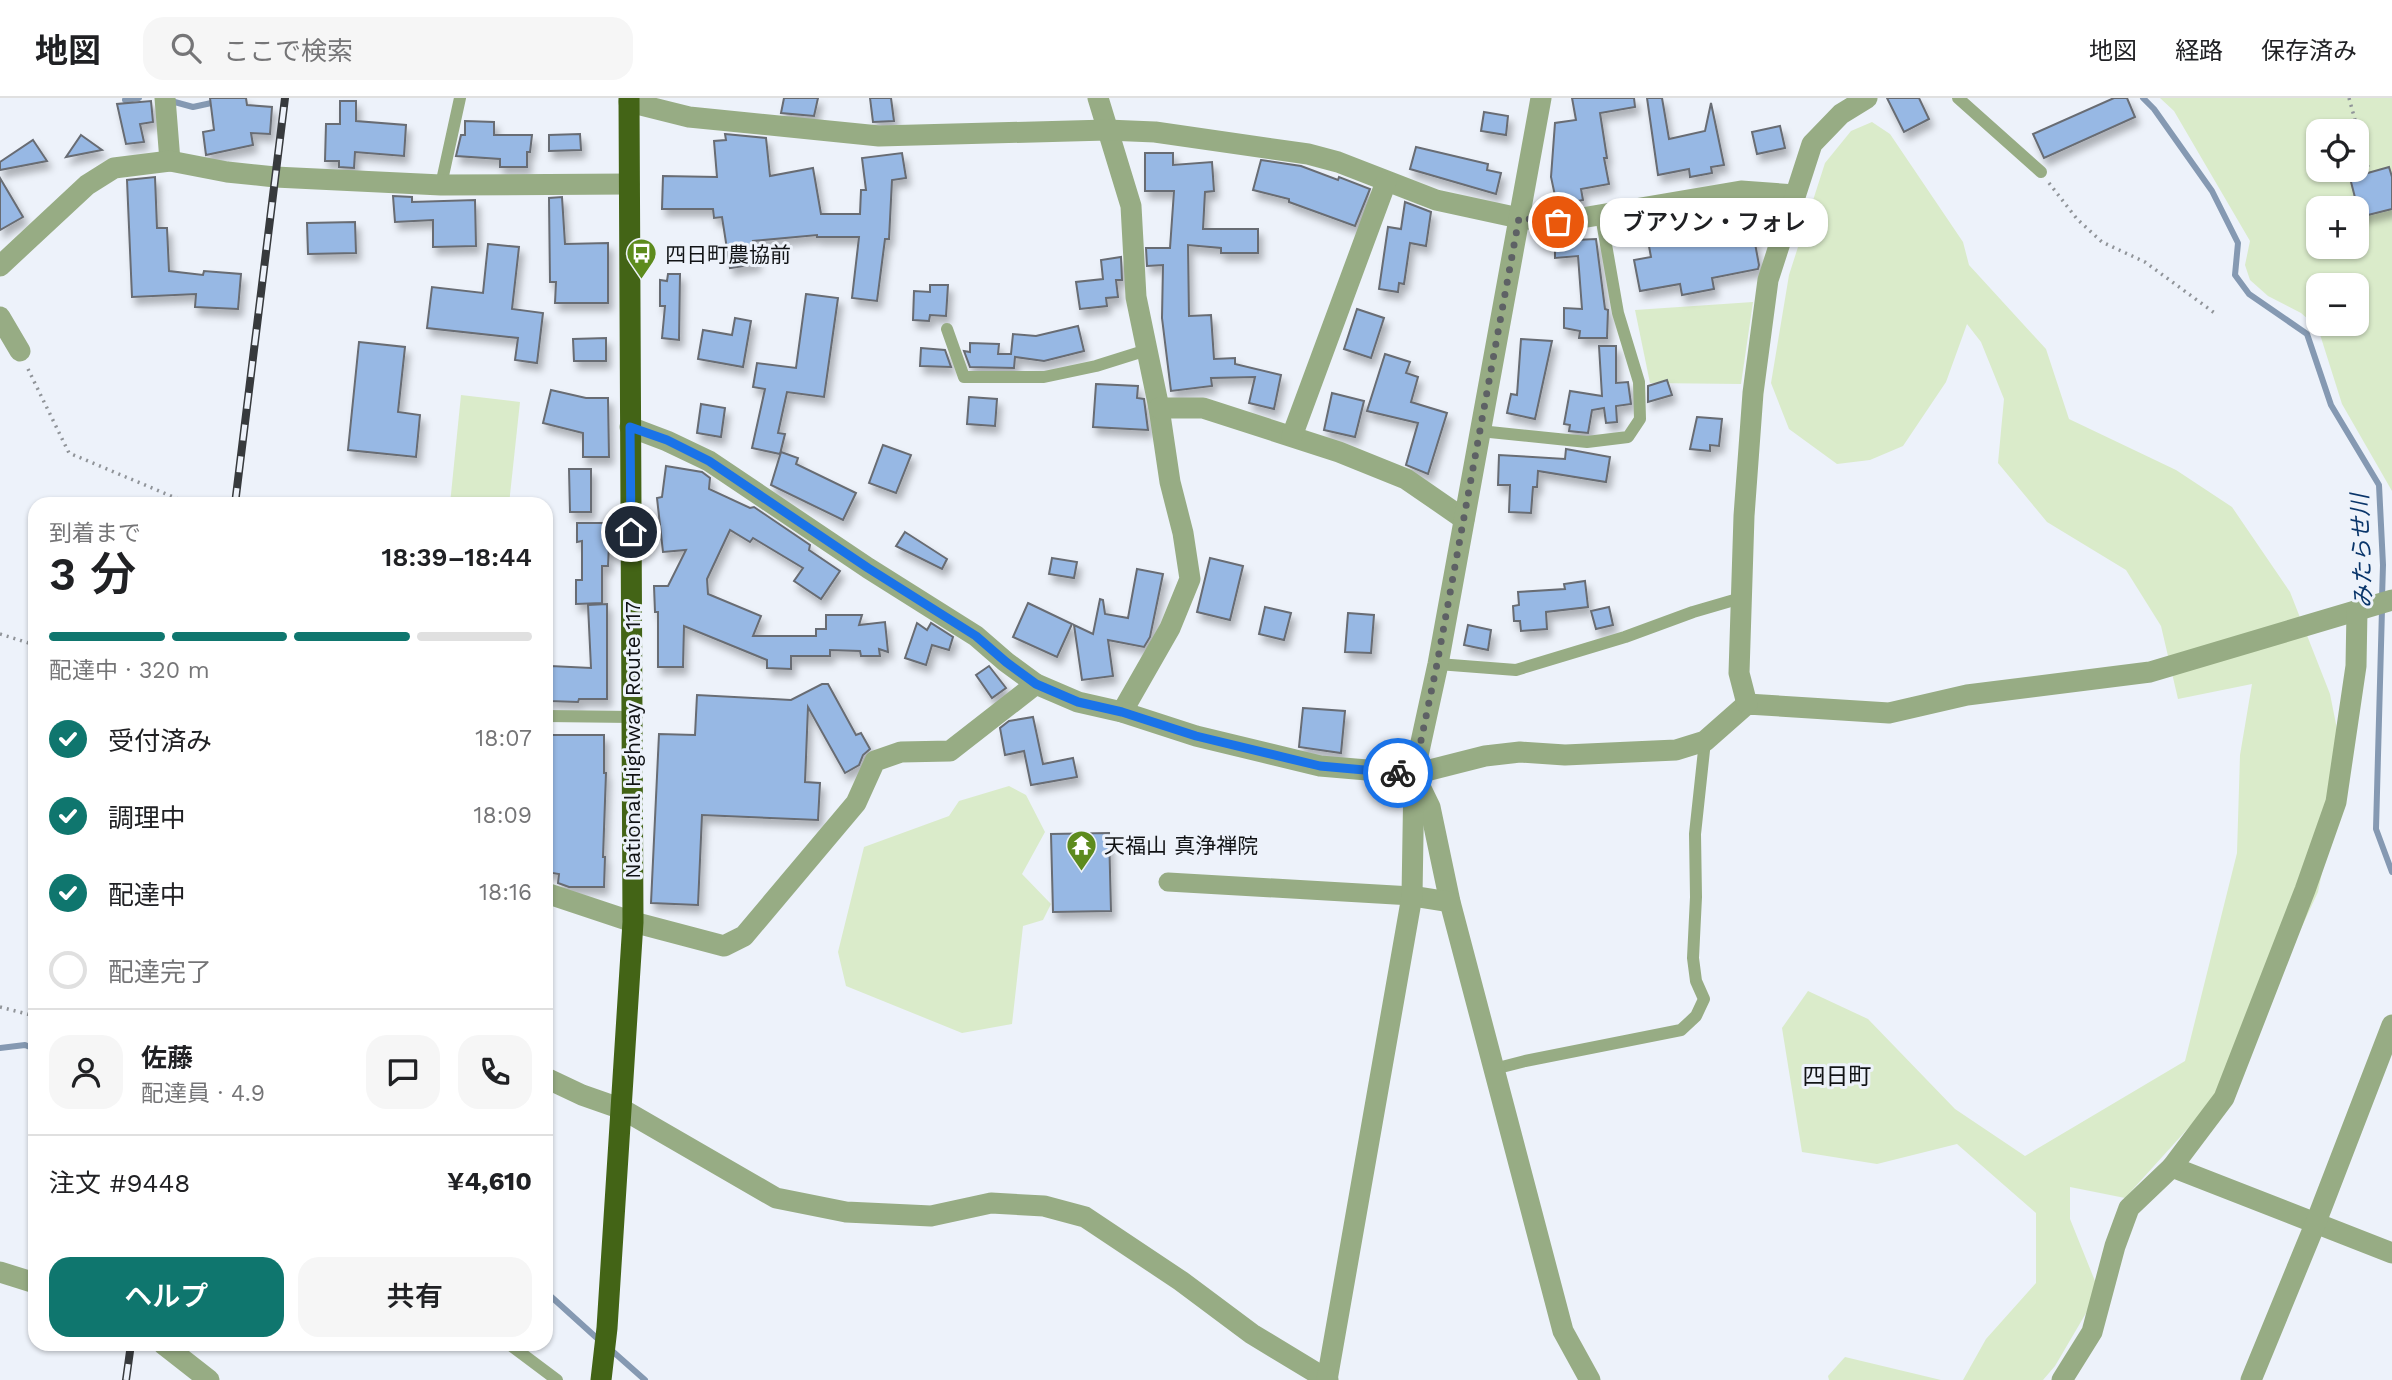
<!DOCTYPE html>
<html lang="ja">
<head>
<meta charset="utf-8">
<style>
	:root { --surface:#fff; --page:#f6f6f6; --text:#202124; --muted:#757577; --line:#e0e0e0; --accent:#0f766e }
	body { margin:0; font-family:"Work Sans","Noto Sans JP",sans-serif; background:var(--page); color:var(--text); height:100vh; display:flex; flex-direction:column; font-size:26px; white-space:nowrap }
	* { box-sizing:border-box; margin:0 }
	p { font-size:23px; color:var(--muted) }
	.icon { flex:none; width:38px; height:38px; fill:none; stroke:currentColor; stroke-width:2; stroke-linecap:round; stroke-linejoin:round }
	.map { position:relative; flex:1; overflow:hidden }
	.side { position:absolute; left:28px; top:399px; width:525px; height:854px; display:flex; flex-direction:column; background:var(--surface); border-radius:21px; box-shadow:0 2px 5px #0004 }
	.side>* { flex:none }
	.controls { position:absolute; left:2306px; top:21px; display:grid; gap:14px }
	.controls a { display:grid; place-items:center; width:63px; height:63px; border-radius:14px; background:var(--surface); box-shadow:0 2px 5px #0004; font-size:35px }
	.pin { position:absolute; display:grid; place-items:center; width:60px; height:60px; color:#fff; margin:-30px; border:4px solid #fff; border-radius:50%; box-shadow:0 2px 7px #0007 }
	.courier { position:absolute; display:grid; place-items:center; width:70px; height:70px; margin:-35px; border:5px solid #1a73e8; border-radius:50%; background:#fff; color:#222; box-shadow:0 2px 9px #0007 }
	.bubble { position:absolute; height:49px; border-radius:21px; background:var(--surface); box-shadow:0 2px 5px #0004; font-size:23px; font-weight:600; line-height:49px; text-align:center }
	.headline em { font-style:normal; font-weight:600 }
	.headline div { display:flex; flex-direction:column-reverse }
	.headline { display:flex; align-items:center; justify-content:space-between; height:119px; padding:0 21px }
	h1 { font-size:46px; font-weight:600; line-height:52px }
	.bar { display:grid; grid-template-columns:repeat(4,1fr); gap:10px 7px; align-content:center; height:84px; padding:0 21px }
	.bar i { height:9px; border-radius:5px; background:var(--line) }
	.bar .selected { background:var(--accent) }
	.bar p { grid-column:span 4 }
	.line { display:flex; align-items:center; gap:18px; padding:0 21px; border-top:2px solid var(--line) }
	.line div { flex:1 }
	.round { display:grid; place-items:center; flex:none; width:74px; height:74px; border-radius:21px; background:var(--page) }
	ol { padding:0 21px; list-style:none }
	li { display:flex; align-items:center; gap:21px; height:77px }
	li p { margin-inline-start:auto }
	li .icon { padding:7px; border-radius:50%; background:var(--accent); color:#fff; stroke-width:4 }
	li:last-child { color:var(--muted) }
	li i { width:38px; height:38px; border:4px solid var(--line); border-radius:50% }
	.button { display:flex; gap:14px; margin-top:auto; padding:14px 21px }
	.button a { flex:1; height:80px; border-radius:21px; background:var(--accent); color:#fff; font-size:28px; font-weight:600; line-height:80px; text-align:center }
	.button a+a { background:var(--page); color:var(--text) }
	header { display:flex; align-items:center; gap:42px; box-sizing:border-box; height:98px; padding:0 35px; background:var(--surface); border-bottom:2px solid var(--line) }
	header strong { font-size:33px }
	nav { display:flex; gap:38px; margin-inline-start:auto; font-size:24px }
	.search { width:490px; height:63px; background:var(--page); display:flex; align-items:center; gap:18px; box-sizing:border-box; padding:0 24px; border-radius:21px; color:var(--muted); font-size:26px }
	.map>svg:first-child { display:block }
</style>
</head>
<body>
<header>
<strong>地図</strong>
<div class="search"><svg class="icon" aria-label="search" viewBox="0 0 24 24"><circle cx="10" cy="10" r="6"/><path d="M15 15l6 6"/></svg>ここで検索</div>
<nav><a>地図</a><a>経路</a><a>保存済み</a></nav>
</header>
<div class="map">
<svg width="2392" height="1282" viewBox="0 0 2392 1282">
	<defs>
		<filter id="shadow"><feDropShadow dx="4" dy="7" stdDeviation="3.5" flood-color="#0004"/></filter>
	</defs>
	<rect width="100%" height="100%" fill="#edf2fa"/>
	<g fill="#daebca" fill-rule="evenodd">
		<path d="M2160 0H2392V393L2342 306 2318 230 2301 215 2268 198 2250 182 2245 167 2250 143 2174 13ZM2319 33H2357V72H2319ZM2319 110H2357V149H2319ZM2319 187H2357V226H2319Z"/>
		<path d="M1872 24 1890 36 1963 144 1969 167 2046 251 2069 321 2176 372 2232 409 2290 494 2330 596 2344 666 2318 794 2229 985 2125 1100 2070 1089V1121L2099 1193 2055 1268 2043 1282H1963L1986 1241 2036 1185V1115L1957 1046 1877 1066 1802 1054 1782 930 1808 893 1868 921 1955 1011 2025 1058 2185 963 2237 755 2240 657 2252 586 2178 601 2161 528 2126 472 2047 424 1998 365 2004 301 1981 244 1967 226 1946 284 1903 348 1870 362 1837 366 1789 331 1771 285 1789 177 1825 65 1851 33Z"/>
		<path d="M1753 204 1741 286 1650 285 1635 212Z"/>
		<path d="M461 297 520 304 509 406H450Z"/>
		<path d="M1009 688 1026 697 1045 734 1022 776 1051 806 1043 822 1023 828 1012 926 962 935 846 888 838 854 864 749 949 718 959 703Z"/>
		<path d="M1845 1259 1941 1282H1829L1828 1278Z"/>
	</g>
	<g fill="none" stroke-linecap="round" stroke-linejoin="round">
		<g stroke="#8599b2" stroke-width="6">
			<path d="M2143 0 2154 11 2212 93 2238 145 2235 177 2249 196 2307 236 2331 307 2379 387 2383 467 2382 500"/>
			<path d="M125 2 139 0"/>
			<path d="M171 3 193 9 234 0"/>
			<path d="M2382 511 2376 731 2392 774"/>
			<path d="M0 950 25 947 35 951"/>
			<path d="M546 1194 599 1242"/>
			<path d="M610 1251 645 1282"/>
		</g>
	</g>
	<g fill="#97b8e4" stroke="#686c73" stroke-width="2" filter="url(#shadow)">
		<path d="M210 0H246L247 7 272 9 270 36 251 35 253 47 206 57 203 34 214 32Z"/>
		<path d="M784 0H818L814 18 781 15Z"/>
		<path d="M870 0H891L894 23 873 24Z"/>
		<path d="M1572 0H1634L1635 9 1600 15 1607 60H1604L1609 86 1581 91 1583 102 1557 107 1551 79 1555 25 1576 22Z"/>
		<path d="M1647 0H1662L1669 41 1705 33 1711 5 1724 67 1711 69 1712 75 1690 79 1689 71 1658 77Z"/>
		<path d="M1887 0H1919L1929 21 1904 34Z"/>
		<path d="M2114 0H2127L2135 19 2044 60 2033 36Z"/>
		<path d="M151 3 153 24 140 26 144 44 126 46 117 6Z"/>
		<path d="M340 3H356V23L406 27 404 58 355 54 354 70 339 69V63H325L326 26H340Z"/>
		<path d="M1484 14 1508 18 1506 37 1481 33Z"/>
		<path d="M465 23 494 24V37H532L530 54H527V69H500V61L456 58 461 37H465Z"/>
		<path d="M1780 28 1785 50 1757 56 1752 34Z"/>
		<path d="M580 36 581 52 549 53V37Z"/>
		<path d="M725 36 766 40 770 78 813 70 821 116H860L861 92H866L862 60 902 55 906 80 892 82 889 141H885L877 203 852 200 859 139H817V137L753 143 757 166 730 170 722 119 714 120 713 111H662L663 78 717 79 714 43 726 42Z"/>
		<path d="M81 37 102 52 66 59Z"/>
		<path d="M33 42 47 63 0 72V64Z"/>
		<path d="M1416 49 1488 66 1487 72 1501 75 1496 96 1410 71Z"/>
		<path d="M1145 55H1173V67L1212 64 1214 93 1205 94 1203 131H1258V155H1221V150L1188 147 1189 218 1211 217 1214 261 1235 260V266L1281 277 1274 311 1249 305 1255 279 1211 280 1212 288 1171 293 1162 220 1163 167 1147 168 1146 150H1170L1174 93H1145Z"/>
		<path d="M1261 62 1301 68 1338 82 1339 79 1370 91 1355 128 1289 104V101L1253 92Z"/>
		<path d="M2389 69 2392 79V111L2360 119 2350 80Z"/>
		<path d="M155 79 157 130H167L169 173 203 177 204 173 241 176 238 211 195 209 196 196 132 199 127 82Z"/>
		<path d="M0 80 23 119 0 132Z"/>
		<path d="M393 98 412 99V104L475 102 476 148 433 149V122L395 124Z"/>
		<path d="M562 99 565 146 608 145V205H555L556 184H550L549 100Z"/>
		<path d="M1405 104 1431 114 1426 148 1410 145 1404 186 1399 185 1398 194 1379 191 1388 129 1401 131Z"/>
		<path d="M1725 112 1731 144 1754 140 1759 167 1758 171 1712 180 1714 191 1682 197 1680 186 1640 193 1634 162 1651 159 1645 127Z"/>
		<path d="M355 124 356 155 308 156 307 125Z"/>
		<path d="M1596 141 1605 211 1608 212 1607 240H1579L1580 233 1564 230V210L1582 211 1578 158 1555 160V143Z"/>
		<path d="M488 146 519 149 512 211 543 215 537 265 515 262 518 240 427 230 432 189 483 195Z"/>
		<path d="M1121 159 1122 182H1116L1118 199 1106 200 1107 208 1080 211 1076 184 1103 181 1101 162Z"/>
		<path d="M668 176H680L679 242 662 240 665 208H660V182L667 183Z"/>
		<path d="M930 187H948L946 218 930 217 929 223 913 222 914 193 930 194Z"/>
		<path d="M806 196 838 200 824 299 787 294 778 335 785 336 780 356 752 350 765 291 753 289 757 265 796 270Z"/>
		<path d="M1357 211 1384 220 1371 260 1344 251Z"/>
		<path d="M735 220 751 223 743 269 698 261 703 232 732 237Z"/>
		<path d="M1078 228 1084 253 1044 263 1015 259 1014 270 970 269 964 253 970 254V245L999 246 998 256H1011L1013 236 1036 238Z"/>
		<path d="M606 240V263H574L573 241Z"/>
		<path d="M1521 241 1552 243 1535 321 1507 315 1511 296 1517 297Z"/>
		<path d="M359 244 405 249 398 314 420 317 416 359 348 352Z"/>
		<path d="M1599 248H1616V285L1628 284 1631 306 1616 308 1617 324 1606 325 1604 310 1592 312 1588 335 1569 333 1570 327 1564 326 1570 293 1602 298Z"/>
		<path d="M921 250 945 252 951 269 920 268Z"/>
		<path d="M1385 256 1410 264 1406 275 1418 279 1411 304 1447 315 1428 376 1406 367 1418 325 1367 313Z"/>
		<path d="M1667 282 1672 297 1648 304V288Z"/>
		<path d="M1096 286 1138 288 1137 300 1144 301 1148 332 1093 329Z"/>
		<path d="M551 292 586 300H608L609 359H583V335L543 325Z"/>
		<path d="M1332 295 1364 303 1355 339 1324 332Z"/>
		<path d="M969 299 997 301 995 328 967 326Z"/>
		<path d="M701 306 725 310 721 339 697 335Z"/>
		<path d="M1697 319 1722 321 1719 348 1710 347V353L1690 351Z"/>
		<path d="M883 347 911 357 896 395 869 385Z"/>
		<path d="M1566 351 1610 359 1606 384 1538 373 1537 389H1533L1531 415 1509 414 1510 387H1498L1499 357 1565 361Z"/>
		<path d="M781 354 798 360 796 366 856 395 843 422 771 387Z"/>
		<path d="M666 368 702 374 710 380 709 391 750 410 754 409 810 447 809 452 840 473 821 501 794 483 803 470 753 440 750 444 730 432 707 481 708 496 761 518 753 538H816V531H826V517H862L859 527 885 524 888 554 879 551 880 558H861L860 553 830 552V558H791V571L767 570V562L684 528 683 569H658V514H655L654 488H668L686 452 663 454 657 400 662 399Z"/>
		<path d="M569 371H591V414H570Z"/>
		<path d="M577 425H610L608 468H602V505L576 506V482H582V443L577 444Z"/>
		<path d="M905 434 947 461 942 471 896 448Z"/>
		<path d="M1052 460 1077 464 1074 480 1049 476Z"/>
		<path d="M1210 460 1243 468 1230 522 1197 514Z"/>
		<path d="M1137 471 1163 476 1150 539 1144 549 1108 542 1113 578 1082 582 1074 527 1093 536 1100 501 1103 502 1105 516 1128 520Z"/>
		<path d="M1585 483 1588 509 1546 514 1547 531 1521 533 1520 523H1514L1513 508 1519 507 1518 494 1565 491 1564 486Z"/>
		<path d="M1028 505 1072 526 1057 559 1013 539Z"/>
		<path d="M607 506V601H579L578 604 549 603 551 568 591 570 588 507Z"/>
		<path d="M1265 509 1291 515 1284 542 1259 536Z"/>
		<path d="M1609 509 1613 527 1596 531 1591 513Z"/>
		<path d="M1348 515 1374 517 1371 555 1345 554Z"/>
		<path d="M917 525 927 532 931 525 953 539 949 552 932 547 926 567 905 560Z"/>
		<path d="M1468 527 1491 532 1488 552 1464 547Z"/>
		<path d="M989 568 1006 590 992 600 976 577Z"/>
		<path d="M822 586H828L856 637 861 635 870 651 863 657 859 667 845 675 808 609 805 684 820 685 818 722 702 717 698 807 651 805 659 636 695 637 697 597 791 602Z"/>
		<path d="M1303 610 1345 613 1341 655 1299 649Z"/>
		<path d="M1033 619 1043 666 1073 660 1077 679 1031 687 1024 653 1005 657 1000 630 1009 623Z"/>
		<path d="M546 637H604V675H606L603 759H605L604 789H569L558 785 559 776 546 774Z"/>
		<path d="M1109 735 1111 813 1053 814 1051 736Z"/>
	</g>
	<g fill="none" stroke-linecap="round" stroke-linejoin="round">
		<g stroke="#909499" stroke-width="3.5" stroke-dasharray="2 5" stroke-linecap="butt">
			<path d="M2349 0 2368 69"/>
			<path d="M2049 85 2077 121 2102 144 2145 164 2216 216"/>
			<path d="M28 271 69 355 190 406"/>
			<path d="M0 536 35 547"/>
			<path d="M0 909 35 918"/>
		</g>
		<g stroke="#97ac84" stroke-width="12">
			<path d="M1958 0 2041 74"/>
			<path d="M441 87 460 0"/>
			<path d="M947 231 964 279H1044L1096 268 1147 252"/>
			<path d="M1480 333 1587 344 1628 339 1640 321 1639 284 1618 215 1601 118"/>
			<path d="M1438 566 1516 572 1625 539 1693 514 1741 500"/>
			<path d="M546 618 632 619"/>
			<path d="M1494 971 1525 963 1681 932 1696 918 1704 901 1696 883 1693 860 1696 799 1695 736 1705 643"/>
			<path d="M509 1246 557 1282"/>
		</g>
		<path stroke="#97ac84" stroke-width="19" d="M1168 784 1412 798"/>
		<g stroke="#97ac84" stroke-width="21">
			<path d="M165 0 170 63"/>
			<path d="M1098 0 1131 108 1136 199 1159 310 1170 384 1183 435 1190 481 1170 530 1122 614"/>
			<path d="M629 4 689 19 879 38 1107 32 1155 34 1308 56 1338 64 1436 102 1519 120 1558 124 1741 93 1795 97"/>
			<path d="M0 219 20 253"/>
			<path d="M1159 310H1203L1339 354 1406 381 1464 421"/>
			<path d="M630 329 667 343 709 363 868 470 976 538 1006 564 1036 586 1078 604 1122 614 1196 638 1320 668 1414 676 1485 658 1520 654 1565 657 1676 652 1705 643 1747 606 1889 615 1967 597 2150 574 2392 502"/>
			<path d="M1292 338 1386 84"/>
			<path d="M1747 606 1739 575 1744 418 1753 295 1768 182 1812 46 1841 16 1867 0"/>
			<path d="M1414 676 1430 709 1450 804 1563 1233 1590 1282"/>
			<path d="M546 795 633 824 724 848 744 838 856 705 875 663 901 654 950 653 1036 586"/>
			<path d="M1412 798 1450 804"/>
			<path d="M546 980 582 997 622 1011 776 1100 846 1114 931 1118 991 1105 1044 1108 1085 1119 1181 1183 1252 1236 1328 1282"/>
			<path d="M2172 1069 2392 1155"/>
			<path d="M0 1174 35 1185"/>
			<path d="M163 1246 209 1282"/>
			<path d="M2062 1282 2092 1234 2115 1148 2129 1110 2172 1069 2224 1000 2305 792 2336 704 2356 568 2357 512"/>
		</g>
		<g stroke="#97ac84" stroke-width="21">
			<path d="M0 168 87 87 114 70 170 63 227 74 275 79 441 87 629 86"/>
			<path d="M1327 1282 1412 798 1414 676 1438 566 1541 0"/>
			<path d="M2251 1282 2316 1124 2392 927"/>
		</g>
		<path stroke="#436416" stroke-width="21" d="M601 1282 607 1230 633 824 629 0"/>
		<defs>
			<g id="rail">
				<path d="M235 406 285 0"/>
				<path d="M126 1282 131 1246"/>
			</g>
		</defs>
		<use href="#rail" stroke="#373a3d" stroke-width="8"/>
		<use href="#rail" stroke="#edf2fa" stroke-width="5" stroke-dasharray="16" stroke-linecap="butt"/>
	</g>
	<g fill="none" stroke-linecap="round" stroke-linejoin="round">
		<path stroke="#5e6165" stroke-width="7" stroke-dasharray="0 12.6" d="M1398 675 1414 676 1437 566 1519 120 1558 124"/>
		<path stroke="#1a73e8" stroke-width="9" d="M631 434 630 329 667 342 709 363 868 470 976 538 1006 564 1036 586 1078 604 1122 614 1196 638 1320 668 1398 675"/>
	</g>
	<defs>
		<symbol id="bus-pin" viewBox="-11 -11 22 30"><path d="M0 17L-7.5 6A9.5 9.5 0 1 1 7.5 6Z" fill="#5d8b1d" stroke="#edf2fa"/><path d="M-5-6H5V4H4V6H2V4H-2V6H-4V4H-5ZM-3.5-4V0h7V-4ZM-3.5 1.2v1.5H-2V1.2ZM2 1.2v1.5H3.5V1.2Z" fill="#fff"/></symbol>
		<symbol id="temple-pin" viewBox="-11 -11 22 30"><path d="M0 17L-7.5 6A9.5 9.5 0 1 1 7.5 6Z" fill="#5d8b1d" stroke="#edf2fa"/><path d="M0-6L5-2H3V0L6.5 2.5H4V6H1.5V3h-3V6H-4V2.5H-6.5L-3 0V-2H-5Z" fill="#fff"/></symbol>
	</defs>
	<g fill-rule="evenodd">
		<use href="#bus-pin" x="624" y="138" width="35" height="47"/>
		<use href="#temple-pin" x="1064" y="730" width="35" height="47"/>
	</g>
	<g text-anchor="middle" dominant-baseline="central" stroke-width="6" stroke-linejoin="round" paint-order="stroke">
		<g font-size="21" fill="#111315" stroke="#edf2fa" text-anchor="start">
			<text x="665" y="156">四日町農協前</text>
			<text x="1104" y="747">天福山 真浄禅院</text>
		</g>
		<g font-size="21" fill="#111315" stroke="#edf2fa">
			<text transform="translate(632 642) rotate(-90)">National Highway Route 117</text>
		</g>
		<g font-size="23" font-style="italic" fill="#09356a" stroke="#edf2fa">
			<text transform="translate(2362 453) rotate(-92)">みたらせ川</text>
		</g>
		<g font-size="23" fill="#111315" stroke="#edf2fa">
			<text x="1837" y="978">四日町</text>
		</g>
	</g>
</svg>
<div class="controls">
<a><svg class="icon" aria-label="locate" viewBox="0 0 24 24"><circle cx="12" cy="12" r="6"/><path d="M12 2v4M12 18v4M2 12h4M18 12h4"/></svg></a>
<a>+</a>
<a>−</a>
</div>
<div class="pin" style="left:1558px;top:124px;background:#ea580c"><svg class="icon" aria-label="bag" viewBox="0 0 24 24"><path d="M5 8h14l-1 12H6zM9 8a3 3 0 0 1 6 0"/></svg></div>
<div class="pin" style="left:631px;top:434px;background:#1f2937"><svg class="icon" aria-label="home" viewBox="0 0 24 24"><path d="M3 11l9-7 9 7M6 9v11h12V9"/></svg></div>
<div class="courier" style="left:1398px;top:675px"><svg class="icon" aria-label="bike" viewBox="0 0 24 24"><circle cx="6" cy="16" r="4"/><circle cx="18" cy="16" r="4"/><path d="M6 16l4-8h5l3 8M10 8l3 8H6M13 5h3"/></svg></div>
<div class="bubble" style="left:1600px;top:100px;width:228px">ブアソン・フォレ</div>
<section class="side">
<div class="headline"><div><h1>3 分</h1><p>到着まで</p></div><em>18:39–18:44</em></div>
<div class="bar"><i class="selected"></i><i class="selected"></i><i class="selected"></i><i></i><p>配達中 · 320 m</p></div>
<ol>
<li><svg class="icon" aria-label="check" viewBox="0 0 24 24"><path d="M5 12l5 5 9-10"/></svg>受付済み<p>18:07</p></li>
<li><svg class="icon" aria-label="check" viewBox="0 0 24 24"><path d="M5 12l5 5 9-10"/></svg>調理中<p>18:09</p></li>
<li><svg class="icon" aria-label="check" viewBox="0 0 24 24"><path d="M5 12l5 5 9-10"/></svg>配達中<p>18:16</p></li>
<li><i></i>配達完了</li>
</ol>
<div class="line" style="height:126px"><a class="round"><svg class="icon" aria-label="person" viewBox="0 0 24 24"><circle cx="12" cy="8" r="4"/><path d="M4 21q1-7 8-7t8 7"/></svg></a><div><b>佐藤</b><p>配達員 · 4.9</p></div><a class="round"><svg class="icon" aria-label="chat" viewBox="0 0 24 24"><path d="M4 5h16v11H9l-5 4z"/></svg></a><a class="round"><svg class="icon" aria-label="phone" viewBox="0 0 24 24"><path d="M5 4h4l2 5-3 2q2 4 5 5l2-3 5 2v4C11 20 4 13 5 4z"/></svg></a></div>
<div class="line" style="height:91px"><div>注文 #9448</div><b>¥4,610</b></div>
<div class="button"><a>ヘルプ</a><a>共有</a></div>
</section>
</div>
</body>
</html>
